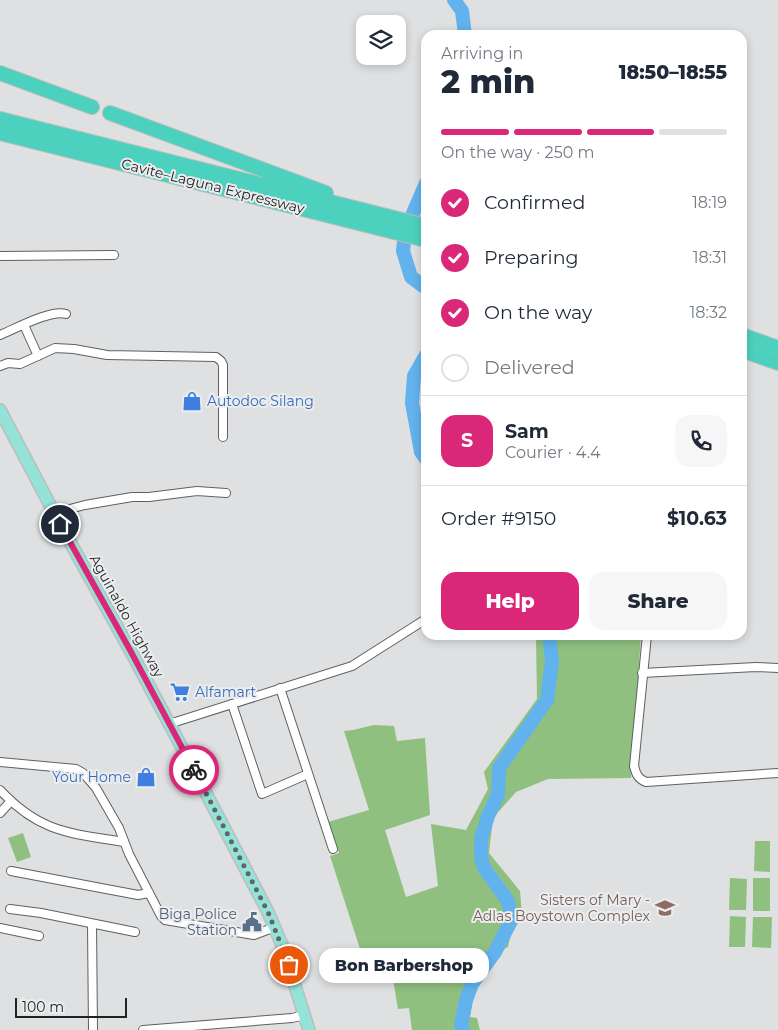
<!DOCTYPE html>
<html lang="en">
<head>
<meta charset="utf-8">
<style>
	:root { --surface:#fff; --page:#f6f6f7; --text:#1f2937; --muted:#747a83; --line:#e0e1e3; --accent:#db2777 }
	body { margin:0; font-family:Montserrat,sans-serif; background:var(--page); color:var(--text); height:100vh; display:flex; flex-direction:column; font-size:19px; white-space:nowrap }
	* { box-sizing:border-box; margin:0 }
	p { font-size:16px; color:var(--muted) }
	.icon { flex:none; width:28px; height:28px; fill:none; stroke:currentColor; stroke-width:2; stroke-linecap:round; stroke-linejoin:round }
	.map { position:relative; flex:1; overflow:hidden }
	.details { position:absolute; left:421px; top:30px; width:326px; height:610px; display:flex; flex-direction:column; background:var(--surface); border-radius:15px; box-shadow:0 2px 8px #0003 }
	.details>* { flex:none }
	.fabs { position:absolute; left:356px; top:15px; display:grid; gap:10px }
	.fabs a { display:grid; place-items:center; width:50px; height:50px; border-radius:10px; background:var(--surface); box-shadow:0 2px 8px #0003; font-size:25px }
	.scale { position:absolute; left:15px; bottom:12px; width:112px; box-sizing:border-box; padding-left:5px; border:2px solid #212222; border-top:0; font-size:14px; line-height:18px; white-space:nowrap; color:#212222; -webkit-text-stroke:4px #ebedee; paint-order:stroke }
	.pin { position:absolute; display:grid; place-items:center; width:42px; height:42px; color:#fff; margin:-21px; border:2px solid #fff; border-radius:50%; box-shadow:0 1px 5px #0007 }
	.courier { position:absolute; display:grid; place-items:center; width:50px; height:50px; margin:-25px; border:4px solid #db2777; border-radius:50%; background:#fff; color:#222; box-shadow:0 1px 6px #0007 }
	.bubble { position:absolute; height:35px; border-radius:15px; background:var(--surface); box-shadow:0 2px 8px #0003; font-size:16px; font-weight:800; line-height:35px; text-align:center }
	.head em { font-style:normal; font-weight:800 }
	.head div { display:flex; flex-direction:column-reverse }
	.head { display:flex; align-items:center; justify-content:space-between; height:85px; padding:0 20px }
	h1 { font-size:32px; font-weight:800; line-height:38px }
	.bar { display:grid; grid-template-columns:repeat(4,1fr); gap:8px 5px; align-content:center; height:60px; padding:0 20px }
	.bar i { height:6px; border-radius:4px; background:var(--line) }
	.bar .selected { background:var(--accent) }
	.bar p { grid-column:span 4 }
	.line { display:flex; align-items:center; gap:12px; padding:0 20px; border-top:1px solid var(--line) }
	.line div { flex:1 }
	.round { display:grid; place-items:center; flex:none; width:52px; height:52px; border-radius:15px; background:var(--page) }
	ol { padding:0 20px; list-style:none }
	li { display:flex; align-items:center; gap:15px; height:55px }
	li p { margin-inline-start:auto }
	li .icon { padding:5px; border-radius:50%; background:var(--accent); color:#fff; stroke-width:4 }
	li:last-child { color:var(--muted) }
	li i { width:28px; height:28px; border:2px solid var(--line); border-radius:50% }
	.cta { display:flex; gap:10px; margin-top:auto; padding:10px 20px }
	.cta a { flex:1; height:58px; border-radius:15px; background:var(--accent); color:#fff; font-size:20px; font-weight:800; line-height:58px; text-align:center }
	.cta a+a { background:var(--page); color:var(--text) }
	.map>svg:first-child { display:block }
</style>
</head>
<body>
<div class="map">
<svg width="778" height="1030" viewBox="0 0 778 1030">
	<rect width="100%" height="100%" fill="#dee0e1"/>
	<g fill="#8fc080">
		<path d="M536 635H641L631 778 548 779 516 792 493 818 489 853 520 891 522 915 512 930 508 947 499 952 495 963 474 993 470 1017 477 1018 480 1030H412L409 1008 398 1009 388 950 362 955 330 856 339 853 328 822 369 810 344 731 353 730 374 725 394 726 397 741 425 738 430 815 385 830 406 897 438 886 431 824 466 830 488 789 484 772 537 699Z"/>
		<path d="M23 833 31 857 17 862 8 838Z"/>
		<path d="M755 841H770V872L754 871Z"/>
		<path d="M730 878 747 879 746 910H729Z"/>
		<rect x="753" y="878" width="17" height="33"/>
		<path d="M730 916 746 917 745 947H729Z"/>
		<path d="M753 917H772L771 948 752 947Z"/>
	</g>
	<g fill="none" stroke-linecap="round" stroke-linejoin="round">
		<g stroke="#62b2ee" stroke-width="14">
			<path d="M454 0 462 11 465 35"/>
			<path d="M426 183 405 232 403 251 411 277 426 288"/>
			<path d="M426 355 414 376 412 403 421 452 426 459"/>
			<path d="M463 1030 461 1025 466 1000 472 984 495 952 512 919 508 901 484 868 481 856V839L488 816 498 795 499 768 547 700 552 661 549 635"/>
		</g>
		<defs>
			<g id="minor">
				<path d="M0 256 114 255"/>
				<path d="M24 325 38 356"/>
				<path d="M0 335C15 329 51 309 66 314"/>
				<path d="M0 366 8 363 20 364 55 348 74 349 107 355 216 357 221 361 223 365V437"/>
				<path d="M55 515 66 510 85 505 132 497H149L197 491 226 493"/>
				<path d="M647 635 634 766C636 774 638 779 646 782L778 773"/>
				<path d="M642 673 756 667 778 668"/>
				<path d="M280 688 333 849"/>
				<path d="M232 704 262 794 308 774"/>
				<path d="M169 724 352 666 426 619"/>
				<path d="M0 762 76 769 83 773 96 788 119 828 129 854 161 916 165 920 254 935 275 927"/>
				<path d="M0 790C40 833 70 833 124 842"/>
				<path d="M0 813 11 801"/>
				<path d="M11 871 138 895 149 893"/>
				<path d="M10 909 41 913 135 932"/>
				<path d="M92 924 93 1030"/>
				<path d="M0 928 39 936"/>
				<path d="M143 1030 292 1018 305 1015"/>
			</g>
			<path id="primary" d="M0 410 60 524 130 650 196 774 268 912 282 945 309 1030"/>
			<g id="motorway">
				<path d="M0 73 92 107"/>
				<path d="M110 113 326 193"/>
				<path d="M0 119 426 226"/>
				<path d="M0 133 426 240"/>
				<path d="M742 335 778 348"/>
				<path d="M742 350 778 363"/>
			</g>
		</defs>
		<use href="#minor" stroke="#5f6061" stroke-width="10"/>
		<use href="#primary" stroke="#bcbdbd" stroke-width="14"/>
		<use href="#motorway" stroke="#bcbdbd" stroke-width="16"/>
		<use href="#minor" stroke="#fff" stroke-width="8"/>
		<use href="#primary" stroke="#94e3d8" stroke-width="11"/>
		<use href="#motorway" stroke="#4cd1be" stroke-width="14"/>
	</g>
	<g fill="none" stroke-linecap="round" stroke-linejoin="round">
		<path stroke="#636465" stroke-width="5" stroke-dasharray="0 9" d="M194 770 268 912 289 965"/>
		<path stroke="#db2777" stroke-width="6" d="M60 524 130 650 194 770"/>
	</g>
	<defs>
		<symbol id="shop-bare" viewBox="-9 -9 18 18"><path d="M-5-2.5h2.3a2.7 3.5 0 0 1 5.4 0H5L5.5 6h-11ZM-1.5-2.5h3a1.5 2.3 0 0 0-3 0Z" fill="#3f7fe0" stroke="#ebedee" stroke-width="2.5" paint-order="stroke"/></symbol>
		<symbol id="supermarket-bare" viewBox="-9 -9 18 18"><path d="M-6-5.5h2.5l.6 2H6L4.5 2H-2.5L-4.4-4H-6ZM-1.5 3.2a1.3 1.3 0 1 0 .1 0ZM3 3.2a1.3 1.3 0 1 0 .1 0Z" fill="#3f7fe0" stroke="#ebedee" stroke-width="2.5" paint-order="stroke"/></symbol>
		<symbol id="school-bare" viewBox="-9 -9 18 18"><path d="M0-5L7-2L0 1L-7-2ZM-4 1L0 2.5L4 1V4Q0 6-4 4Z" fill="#8d6e63" stroke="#ebedee" stroke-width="2.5" paint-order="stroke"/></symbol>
		<symbol id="civic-bare" viewBox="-9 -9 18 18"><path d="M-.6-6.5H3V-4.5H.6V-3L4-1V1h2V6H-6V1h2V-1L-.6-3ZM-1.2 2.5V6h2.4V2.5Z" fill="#5c6f8a" stroke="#ebedee" stroke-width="2.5" paint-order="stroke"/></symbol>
	</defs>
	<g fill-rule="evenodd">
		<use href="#shop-bare" x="178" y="387" width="28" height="28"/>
		<use href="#supermarket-bare" x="166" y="678" width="28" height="28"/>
		<use href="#shop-bare" x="132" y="763" width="28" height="28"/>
		<use href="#school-bare" x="651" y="894" width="28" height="28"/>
		<use href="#civic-bare" x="238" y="908" width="28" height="28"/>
	</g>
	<g text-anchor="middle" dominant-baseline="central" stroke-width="4" stroke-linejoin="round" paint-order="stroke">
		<g font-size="14" fill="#212222" stroke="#ebedee">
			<text transform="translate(213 186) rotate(14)">Cavite–Laguna Expressway</text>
			<text transform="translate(127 616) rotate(61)">Aguinaldo Highway</text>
		</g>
		<g font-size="14" fill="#366cbe" stroke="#ebedee" text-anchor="start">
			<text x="207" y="401">Autodoc Silang</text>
			<text x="195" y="692">Alfamart</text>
			<text x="131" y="777" text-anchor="end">Your Home</text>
		</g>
		<g font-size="14" fill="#785e54" stroke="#ebedee" text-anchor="end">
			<text x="650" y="900">Sisters of Mary -<tspan x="650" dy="16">Adlas Boystown Complex</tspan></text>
		</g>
		<g font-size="14" fill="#4e5e75" stroke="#ebedee" text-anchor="end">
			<text x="237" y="914">Biga Police<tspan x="237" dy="16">Station</tspan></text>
		</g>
	</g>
</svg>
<div class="fabs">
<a><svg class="icon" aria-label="layers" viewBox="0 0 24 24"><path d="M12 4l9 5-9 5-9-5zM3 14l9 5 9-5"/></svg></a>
</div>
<div class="scale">100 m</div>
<div class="pin" style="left:289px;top:965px;background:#ea580c"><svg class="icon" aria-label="bag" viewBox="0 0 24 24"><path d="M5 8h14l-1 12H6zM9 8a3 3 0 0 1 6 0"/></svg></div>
<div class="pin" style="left:60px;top:524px;background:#1f2937"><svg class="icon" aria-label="home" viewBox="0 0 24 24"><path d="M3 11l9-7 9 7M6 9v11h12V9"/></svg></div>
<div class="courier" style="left:194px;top:770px"><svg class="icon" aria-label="bike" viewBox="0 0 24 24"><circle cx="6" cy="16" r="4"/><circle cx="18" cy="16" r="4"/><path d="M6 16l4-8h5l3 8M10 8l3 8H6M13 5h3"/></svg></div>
<div class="bubble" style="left:319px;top:948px;width:170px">Bon Barbershop</div>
<section class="details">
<div class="head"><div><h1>2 min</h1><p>Arriving in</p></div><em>18:50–18:55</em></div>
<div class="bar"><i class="selected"></i><i class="selected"></i><i class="selected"></i><i></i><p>On the way · 250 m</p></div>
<ol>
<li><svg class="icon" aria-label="check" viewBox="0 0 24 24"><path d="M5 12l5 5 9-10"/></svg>Confirmed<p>18:19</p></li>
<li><svg class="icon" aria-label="check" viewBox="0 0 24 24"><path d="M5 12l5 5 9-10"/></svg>Preparing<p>18:31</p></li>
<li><svg class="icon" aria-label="check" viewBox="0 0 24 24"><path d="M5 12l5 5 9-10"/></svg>On the way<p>18:32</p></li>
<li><i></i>Delivered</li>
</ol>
<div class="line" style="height:90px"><b class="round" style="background:var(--accent);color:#fff">S</b><div><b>Sam</b><p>Courier · 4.4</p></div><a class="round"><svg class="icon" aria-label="phone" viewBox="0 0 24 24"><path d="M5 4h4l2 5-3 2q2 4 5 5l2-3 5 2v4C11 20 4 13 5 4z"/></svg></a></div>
<div class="line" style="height:65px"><div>Order #9150</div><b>$10.63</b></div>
<div class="cta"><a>Help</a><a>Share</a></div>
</section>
</div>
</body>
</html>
